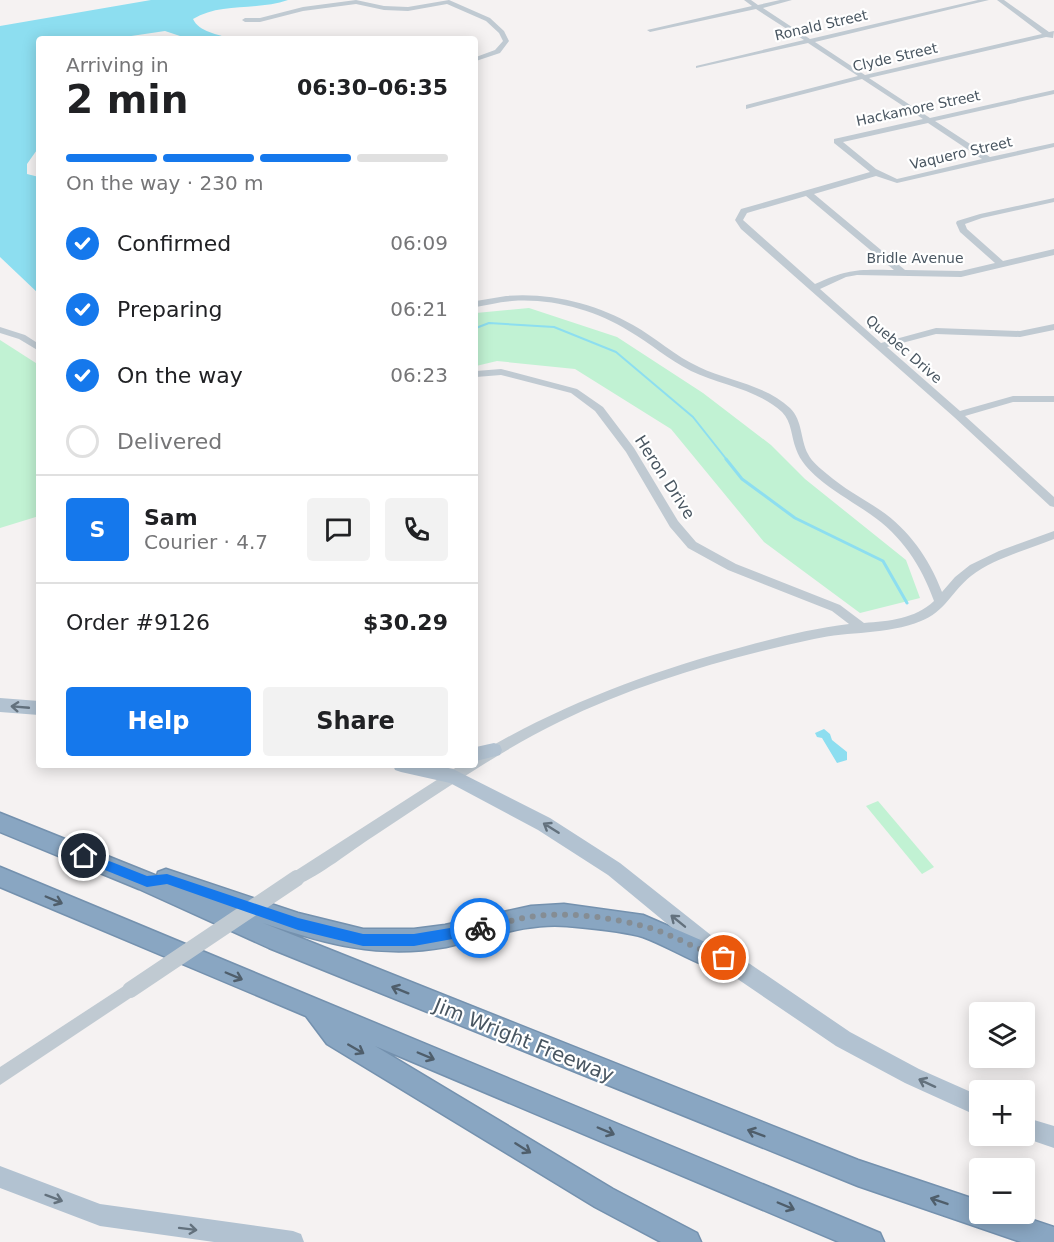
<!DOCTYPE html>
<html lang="en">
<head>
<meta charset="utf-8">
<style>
	:root { --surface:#fff; --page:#f2f2f2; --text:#202124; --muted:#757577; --line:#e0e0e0; --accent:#1578ec }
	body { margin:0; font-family:"DejaVu Sans",sans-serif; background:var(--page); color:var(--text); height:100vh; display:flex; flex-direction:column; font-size:22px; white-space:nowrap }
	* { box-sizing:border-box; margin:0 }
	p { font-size:20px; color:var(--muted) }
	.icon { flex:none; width:33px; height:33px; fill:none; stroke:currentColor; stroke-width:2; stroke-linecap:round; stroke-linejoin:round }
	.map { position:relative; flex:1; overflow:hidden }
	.panel { position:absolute; left:36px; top:36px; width:442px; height:732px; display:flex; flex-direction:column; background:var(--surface); border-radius:6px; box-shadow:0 3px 15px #0003 }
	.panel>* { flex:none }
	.buttons { position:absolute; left:969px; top:1002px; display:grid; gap:12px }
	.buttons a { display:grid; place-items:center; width:66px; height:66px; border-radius:6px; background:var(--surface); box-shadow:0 3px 15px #0003; font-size:30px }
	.pin { position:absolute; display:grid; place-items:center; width:51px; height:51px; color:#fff; margin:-26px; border:3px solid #fff; border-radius:50%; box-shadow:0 2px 6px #0007 }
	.courier { position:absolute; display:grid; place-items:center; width:60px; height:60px; margin:-30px; border:4px solid #1578ec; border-radius:50%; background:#fff; color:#222; box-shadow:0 2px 8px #0007 }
	.summary em { font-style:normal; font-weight:800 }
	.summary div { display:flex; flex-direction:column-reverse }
	.summary { display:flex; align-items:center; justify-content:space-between; height:102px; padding:0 30px }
	h1 { font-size:39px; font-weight:800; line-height:45px }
	.bar { display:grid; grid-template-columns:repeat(4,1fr); gap:9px 6px; align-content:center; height:72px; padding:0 30px }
	.bar i { height:8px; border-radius:4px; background:var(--line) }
	.bar .on { background:var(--accent) }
	.bar p { grid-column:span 4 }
	.line { display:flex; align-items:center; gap:15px; padding:0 30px; border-top:2px solid var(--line) }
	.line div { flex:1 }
	.round { display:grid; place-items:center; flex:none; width:63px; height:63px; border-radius:6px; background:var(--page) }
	ol { padding:0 30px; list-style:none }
	li { display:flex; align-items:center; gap:18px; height:66px }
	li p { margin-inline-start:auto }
	li .icon { padding:6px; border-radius:50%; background:var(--accent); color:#fff; stroke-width:4 }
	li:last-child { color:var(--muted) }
	li i { width:33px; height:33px; border:3px solid var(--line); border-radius:50% }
	.primary-button { display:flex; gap:12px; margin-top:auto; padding:12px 30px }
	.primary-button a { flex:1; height:69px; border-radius:6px; background:var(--accent); color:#fff; font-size:24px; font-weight:800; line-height:69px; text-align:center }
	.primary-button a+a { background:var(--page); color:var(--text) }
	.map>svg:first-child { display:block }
</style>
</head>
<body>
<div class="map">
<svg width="1054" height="1242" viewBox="0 0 1054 1242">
	<rect width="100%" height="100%" fill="#f5f2f2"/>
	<g fill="#c1f2d3">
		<path d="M529 308 617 337 703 393 771 445 805 479 906 560 920 598 860 613 764 542 671 429 575 369 497 361 476 366V313Z"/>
		<path d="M0 340 39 365V516L0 528Z"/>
		<path d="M878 801 934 867 922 874 866 806Z"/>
	</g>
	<g fill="#8ddef0">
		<path d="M151 0H288C257 11 221 2 193 19 199 32 218 34 231 39H189L165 31 111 39H39V147L27 164V174L39 177V294L0 257V26Z"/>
		<path d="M824 729 830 734 832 740 847 752V760L837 763 822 738 817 737 815 733Z"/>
	</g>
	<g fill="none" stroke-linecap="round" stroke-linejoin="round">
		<path stroke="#8ddef0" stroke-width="2" d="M476 328 489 323 554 327 616 352 693 417 727 460"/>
		<path stroke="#8ddef0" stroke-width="3" d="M726 459 742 479 795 518 883 561 907 603"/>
		<defs>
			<g id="highway">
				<path d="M0 813 157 876 158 872 166 869 298 913 363 929H414L445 925 531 906 564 904 643 915 703 941 732 950 735 958 732 966C721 970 709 966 697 962 679 954 662 944 643 937 624 931 588 928 567 926 527 922 485 939 446 947 379 959 326 944 263 923L858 1160 980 1201V1214H1015L1054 1227V1242H1021L858 1186 269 948 139 889 0 832Z"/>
				<path d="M0 867 880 1233 884 1242H839L375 1046 613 1189 697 1233 701 1242H661L595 1207 327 1044 306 1016 0 887Z"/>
			</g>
		</defs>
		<use href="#highway" stroke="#7491ae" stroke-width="3"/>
		<g fill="#c0cad2" fill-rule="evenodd">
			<path d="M356 0 384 6 408 7 449 0 490 18 504 31 509 41 500 53 476 61V57L495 50 503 41 499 33 486 21 447 4 408 11 384 10 356 4 303 11 260 22H245L242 20 245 18H260L303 7Z"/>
			<path d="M744 0H751L758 5 780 0H792L763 8 810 39 978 0H989L815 42 865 75 1042 34 997 0H1004L1049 32 1054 31 1053 38 1046 37 869 78 930 118 1054 90V94L935 121 990 157 1054 143V147L897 183 876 176 814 194 905 270 961 271 995 263 960 232 956 223 957 221 980 214 1054 198V202L982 218 965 224 967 229 1003 261 1054 249V255L961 277 857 275 846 277 820 289 881 343 936 328 1020 331 1054 324V330L1020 337 936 334 887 347 960 411 1013 396H1054V402H1013L965 416 1054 497V507L1050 506 954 417 741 229 735 220 741 209 870 172 834 143V139L923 119 862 79 746 109V105L858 76 808 43 696 68V66L804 40 756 9 650 32 647 30 752 6ZM928 123 982 159 897 179 876 169 843 142ZM806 196 894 270C858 269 848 269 815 284L743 220 747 213Z"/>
			<path d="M506 296C549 292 597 304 633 325 656 338 675 356 699 367 728 381 766 385 790 408 803 421 800 439 808 454 812 462 820 468 827 474 843 488 862 498 880 510 909 530 929 558 942 592L955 577 970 565 999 551 1054 531V539C1027 550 994 558 971 576 953 590 944 613 921 621 887 635 849 631 814 639 727 658 639 683 559 722 494 754 435 796 374 836 352 850 320 876 297 885L292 883 290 878 292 873 460 765H476V755C560 705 651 671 746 646 780 637 814 628 849 624L832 611 728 570 688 548 670 527 626 452 595 411 571 393 501 375 476 377V371L501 369 577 389 603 407 634 448 678 521 696 542 736 564 840 605 864 623C889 621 915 619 934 601 921 565 902 536 870 514 853 502 834 492 818 478 809 470 800 461 796 449 791 436 792 422 782 412 757 389 720 385 691 371 669 360 650 343 629 331 596 310 551 298 512 301 499 302 487 305 476 307V301Z"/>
			<path d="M0 327 25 335 39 344V351L19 339 0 333Z"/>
			<path d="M130 982 135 985 138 990 135 995 0 1085V1067Z"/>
		</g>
		<g fill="#b2c2d1" fill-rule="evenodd">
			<path d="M0 698 39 701V715L0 712Z"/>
			<path d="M494 743 500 745 502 750 500 755 476 761V747Z"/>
			<path d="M393 765H435L453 769 550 818 620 863 731 951 850 1032 919 1069 980 1096V1117L905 1083 836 1046 717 965 608 875 538 830 450 783 401 772 395 770Z"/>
			<path d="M1024 1117 1054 1126V1148L1019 1136H1024Z"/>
			<path d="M0 1166 100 1204 293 1231 301 1234 304 1242H214L100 1226 0 1188Z"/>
		</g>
		<use href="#highway" fill="#89a6c2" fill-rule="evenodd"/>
		<path stroke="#c0cad2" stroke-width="16" d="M130 990 297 878"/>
	</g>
	<defs><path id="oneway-shaft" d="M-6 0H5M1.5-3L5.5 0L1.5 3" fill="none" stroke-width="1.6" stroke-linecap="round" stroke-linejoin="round" transform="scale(1.5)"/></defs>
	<g stroke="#63717d">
		<use href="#oneway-shaft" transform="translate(20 707) rotate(-175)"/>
		<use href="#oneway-shaft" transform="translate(551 828) rotate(-148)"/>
		<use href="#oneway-shaft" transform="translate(678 921) rotate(-141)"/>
		<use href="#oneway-shaft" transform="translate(927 1083) rotate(-155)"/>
		<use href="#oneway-shaft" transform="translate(54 1198) rotate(20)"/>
		<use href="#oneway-shaft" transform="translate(188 1229) rotate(7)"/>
	</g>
	<g stroke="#4f5e6b">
		<use href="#oneway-shaft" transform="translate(54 900) rotate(23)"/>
		<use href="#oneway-shaft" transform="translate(234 976) rotate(23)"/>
		<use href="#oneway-shaft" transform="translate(400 990) rotate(-158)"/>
		<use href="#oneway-shaft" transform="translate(356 1049) rotate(30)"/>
		<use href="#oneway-shaft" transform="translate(426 1056) rotate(23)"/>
		<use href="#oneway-shaft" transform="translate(606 1131) rotate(23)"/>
		<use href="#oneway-shaft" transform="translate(756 1133) rotate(-159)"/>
		<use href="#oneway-shaft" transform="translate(523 1148) rotate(32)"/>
		<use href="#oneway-shaft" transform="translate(939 1201) rotate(-161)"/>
		<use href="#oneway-shaft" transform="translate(786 1206) rotate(23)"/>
	</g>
	<path fill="#1578ec" d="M84 851 147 876 167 874 298 918 363 934H414L480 923 486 928 480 934 414 946H363L298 930 167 884 147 887 80 860 78 856Z"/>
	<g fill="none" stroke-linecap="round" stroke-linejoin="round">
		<path stroke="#858d94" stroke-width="6" stroke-dasharray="0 10.8" d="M480 928C496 925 512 920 529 917 565 911 608 917 643 926 671 933 696 950 724 958"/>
	</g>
	<g text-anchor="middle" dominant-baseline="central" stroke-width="4.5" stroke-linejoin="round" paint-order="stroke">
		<g font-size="14" fill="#495661" stroke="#fff">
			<text transform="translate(821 25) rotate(-13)">Ronald Street</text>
			<text transform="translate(895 57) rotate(-13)">Clyde Street</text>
			<text transform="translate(918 108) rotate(-12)">Hackamore Street</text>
			<text transform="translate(961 153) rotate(-13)">Vaquero Street</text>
			<text x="915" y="258">Bridle Avenue</text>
			<text transform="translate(904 349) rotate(41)">Quebec Drive</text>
		</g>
		<g font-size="16" fill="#495661" stroke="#fff">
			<text transform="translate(665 477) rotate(57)">Heron Drive</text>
		</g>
		<g font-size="20" fill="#495661" stroke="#fff">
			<text transform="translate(524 1040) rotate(22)">Jim Wright Freeway</text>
		</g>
	</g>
</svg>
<div class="buttons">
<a><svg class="icon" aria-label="layers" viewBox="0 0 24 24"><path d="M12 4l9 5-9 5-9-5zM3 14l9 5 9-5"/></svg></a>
<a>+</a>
<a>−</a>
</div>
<div class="pin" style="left:724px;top:958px;background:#ea580c"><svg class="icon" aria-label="bag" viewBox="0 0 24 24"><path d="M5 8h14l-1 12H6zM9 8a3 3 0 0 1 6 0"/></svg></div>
<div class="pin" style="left:84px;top:856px;background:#1f2937"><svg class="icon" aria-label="home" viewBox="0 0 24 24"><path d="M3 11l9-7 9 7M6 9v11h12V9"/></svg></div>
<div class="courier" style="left:480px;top:928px"><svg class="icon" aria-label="bike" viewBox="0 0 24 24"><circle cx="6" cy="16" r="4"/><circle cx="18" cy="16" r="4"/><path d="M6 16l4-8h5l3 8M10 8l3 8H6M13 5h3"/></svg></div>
<section class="panel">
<div class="summary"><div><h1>2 min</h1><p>Arriving in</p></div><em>06:30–06:35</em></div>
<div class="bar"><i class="on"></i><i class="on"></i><i class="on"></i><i></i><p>On the way · 230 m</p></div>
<ol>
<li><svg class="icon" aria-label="check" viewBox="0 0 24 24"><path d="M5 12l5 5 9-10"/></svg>Confirmed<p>06:09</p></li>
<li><svg class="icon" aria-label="check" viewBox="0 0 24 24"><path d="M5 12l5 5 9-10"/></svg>Preparing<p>06:21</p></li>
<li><svg class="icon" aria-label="check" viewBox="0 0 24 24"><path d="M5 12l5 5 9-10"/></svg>On the way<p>06:23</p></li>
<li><i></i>Delivered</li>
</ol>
<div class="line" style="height:108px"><b class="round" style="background:var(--accent);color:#fff">S</b><div><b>Sam</b><p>Courier · 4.7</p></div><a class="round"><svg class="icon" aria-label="chat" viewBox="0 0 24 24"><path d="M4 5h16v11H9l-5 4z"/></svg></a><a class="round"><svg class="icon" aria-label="phone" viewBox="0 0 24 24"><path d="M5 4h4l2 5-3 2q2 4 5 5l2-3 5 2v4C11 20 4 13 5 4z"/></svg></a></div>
<div class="line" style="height:78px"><div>Order #9126</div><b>$30.29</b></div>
<div class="primary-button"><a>Help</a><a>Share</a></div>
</section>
</div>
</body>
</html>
